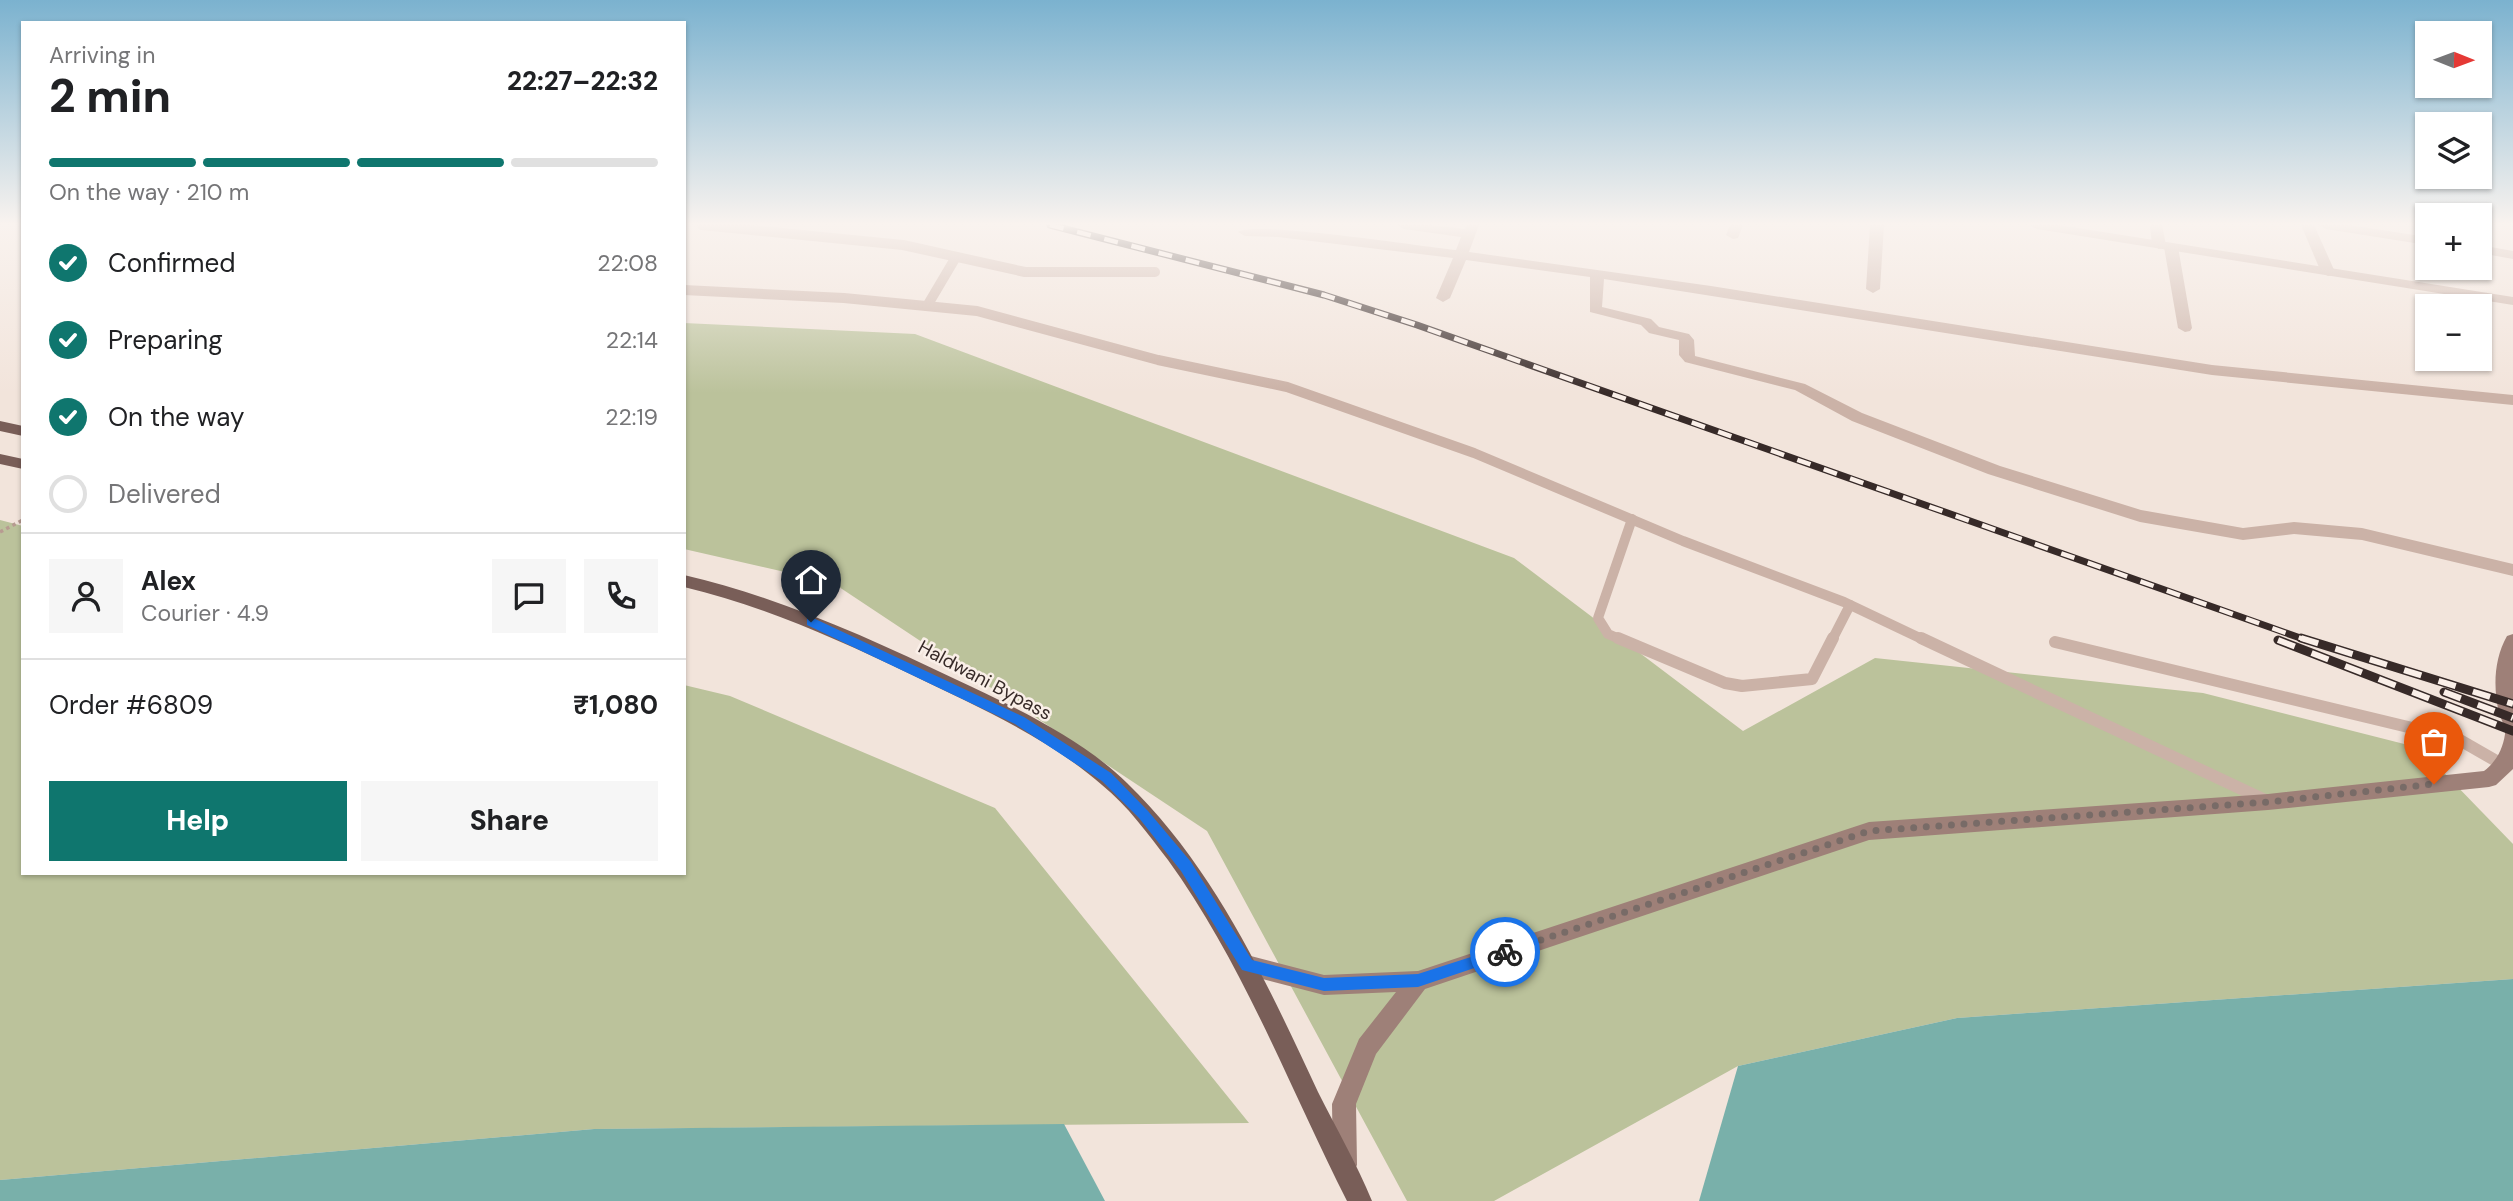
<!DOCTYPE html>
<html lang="en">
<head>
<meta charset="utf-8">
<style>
	:root { --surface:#fff; --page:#f6f6f6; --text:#202124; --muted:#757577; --line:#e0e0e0; --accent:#0f766e }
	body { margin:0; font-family:"DM Sans",sans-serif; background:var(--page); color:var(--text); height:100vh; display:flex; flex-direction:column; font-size:26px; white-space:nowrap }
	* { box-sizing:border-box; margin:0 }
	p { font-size:23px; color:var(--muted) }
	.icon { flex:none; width:38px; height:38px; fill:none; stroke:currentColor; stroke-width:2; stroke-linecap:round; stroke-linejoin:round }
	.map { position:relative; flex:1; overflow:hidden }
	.panel { position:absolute; left:21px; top:21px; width:665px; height:854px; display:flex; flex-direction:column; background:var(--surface); border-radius:0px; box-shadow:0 2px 5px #0004 }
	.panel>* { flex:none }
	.needle { width:46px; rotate:91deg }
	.tools { position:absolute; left:2415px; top:21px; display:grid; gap:14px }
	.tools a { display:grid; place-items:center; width:77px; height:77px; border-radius:0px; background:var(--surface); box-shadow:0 2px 5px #0004; font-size:35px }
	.pin { position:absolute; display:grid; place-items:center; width:60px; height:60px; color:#fff; margin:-72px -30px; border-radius:50% 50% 50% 0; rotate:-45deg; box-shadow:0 0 7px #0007 }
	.pin .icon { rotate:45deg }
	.courier { position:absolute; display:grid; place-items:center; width:70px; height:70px; margin:-35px; border:5px solid #1a73e8; border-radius:50%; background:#fff; color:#222; box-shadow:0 2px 9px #0007 }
	.head em { font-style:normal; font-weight:800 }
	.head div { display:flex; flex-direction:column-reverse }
	.head { display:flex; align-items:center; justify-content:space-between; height:119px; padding:0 28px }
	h1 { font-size:46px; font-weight:800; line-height:52px }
	.bar { display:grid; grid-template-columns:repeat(4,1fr); gap:10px 7px; align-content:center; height:84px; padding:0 28px }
	.bar i { height:9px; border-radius:5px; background:var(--line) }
	.bar .current { background:var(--accent) }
	.bar p { grid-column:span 4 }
	.line { display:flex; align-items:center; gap:18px; padding:0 28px; border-top:2px solid var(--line) }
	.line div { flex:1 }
	.round { display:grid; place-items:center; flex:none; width:74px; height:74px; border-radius:0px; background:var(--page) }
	ol { padding:0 28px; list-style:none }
	li { display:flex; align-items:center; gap:21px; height:77px }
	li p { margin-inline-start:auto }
	li .icon { padding:7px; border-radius:50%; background:var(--accent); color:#fff; stroke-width:4 }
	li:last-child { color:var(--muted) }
	li i { width:38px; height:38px; border:4px solid var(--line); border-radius:50% }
	.button { display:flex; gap:14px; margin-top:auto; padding:14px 28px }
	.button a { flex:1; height:80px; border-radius:0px; background:var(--accent); color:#fff; font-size:28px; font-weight:800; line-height:80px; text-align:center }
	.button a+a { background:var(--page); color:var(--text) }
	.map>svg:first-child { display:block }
</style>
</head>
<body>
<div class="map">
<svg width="2513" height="1201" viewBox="0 0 2513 1201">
	<rect width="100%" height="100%" fill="#f2e4db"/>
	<g fill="#bbc29b">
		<path d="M684 323 915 334 1514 558 1743 731 1875 658 2203 693 2420 748 2513 844V979L1957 1018 1738 1066 1494 1201H1407L1207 831 833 583 684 549Z"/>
		<path d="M0 520 23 526V873H684V685L730 696 995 808 1249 1123 594 1129 0 1180Z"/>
	</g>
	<g fill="#79b0aa">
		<path d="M2513 979V1201H1699L1738 1066 1957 1018Z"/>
		<path d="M1064 1124 1105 1201H0V1180L594 1129Z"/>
	</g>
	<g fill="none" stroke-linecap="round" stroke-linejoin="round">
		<path stroke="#b79b91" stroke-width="3.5" stroke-dasharray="3.5 3.5" stroke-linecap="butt" d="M0 532 23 520"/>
		<g stroke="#cbb2a7" stroke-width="10">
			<path d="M702 225 903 245 1025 272H1155"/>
			<path d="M684 290 844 298 977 311 1158 360 1287 387 1474 453 1683 541 1844 602 1924 640"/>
			<path d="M927 306 956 257"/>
			<path d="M1622 640 1608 634 1598 618 1632 519"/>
			<path d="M1832 640 1850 605"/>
		</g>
		<g stroke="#cbb2a7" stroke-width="12">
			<path d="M1618 638 1725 683 1742 686 1812 679 1833 638"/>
			<path d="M1921 638 2267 801"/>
			<path d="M2055 642 2458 739 2505 766"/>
		</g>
		<g fill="#cbb2a7" fill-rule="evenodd">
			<path d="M1397 225H1430L1465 229 1467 225H1479L1469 252 1711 286 2212 365 2513 395V405L2212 375 1604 279 1602 307 1651 319 1659 327 1689 334 1694 340 1695 356 1805 384 1862 413 2000 466 2141 510 2243 528 2294 522 2362 528 2513 564V576L2362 540 2294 534 2243 540 2140 522 1988 474 1852 421 1795 390 1685 362 1679 355V340L1649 333 1641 325 1590 312V277L1466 260 1450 298 1443 302 1436 298 1453 258 1278 237 1245 236 1238 232C1252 220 1426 247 1456 250L1461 237 1404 229Z"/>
			<path d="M1730 225H1743L1738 238 1733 239 1726 235Z"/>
			<path d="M1870 225H1884L1880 289 1873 293 1866 289Z"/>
			<path d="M2150 225H2162L2166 245 2171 243 2178 247 2192 328 2190 331 2185 332 2178 328 2164 247 2159 249 2152 245Z"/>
			<path d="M2301 225H2314L2335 272 2333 275 2328 276 2321 272Z"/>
			<path d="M2319 225H2349L2427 237V245L2326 229Z"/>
			<path d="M2480 245 2513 251V259L2480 253Z"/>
		</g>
		<path fill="#cbb2a7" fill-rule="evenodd" d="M2030 225H2059L2513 297V305L2037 229Z"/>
		<path fill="#9e8078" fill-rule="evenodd" d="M2513 634V769L2496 785 2489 787 2268 810 1869 840 1425 989 1376 1054 1356 1104 1357 1165 1353 1173 1345 1177 1337 1173 1333 1165 1332 1104 1359 1039 1396 992 1324 995 1247 975 1239 972 1236 965 1239 958 1247 955 1324 975 1418 971 1869 822 2268 794 2484 771C2496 762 2503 749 2505 734 2506 728 2501 719 2499 713 2493 687 2494 659 2507 636Z"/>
		<g fill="#795e58" fill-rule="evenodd">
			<path d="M0 421 23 426V436L0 431Z"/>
			<path d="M0 454 23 459V469L0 464Z"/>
			<path d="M684 575C779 597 867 637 955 679 1014 707 1080 737 1127 783 1215 868 1267 983 1318 1092 1336 1128 1357 1164 1372 1201H1347C1289 1087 1244 965 1168 860 1148 834 1128 806 1102 785 1047 737 976 706 910 674 837 639 764 606 684 587Z"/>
		</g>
		<defs>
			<path id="rail-far1" d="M1050 225 1324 295 1417 325 2306 640"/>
			<g id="rail">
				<path d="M2301 638 2513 704"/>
				<path d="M2278 640 2513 731"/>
				<path d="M2444 692 2513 718"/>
			</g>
		</defs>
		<use href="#rail-far1" stroke="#372a28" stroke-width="7"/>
		<use href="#rail" stroke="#372a28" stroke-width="9"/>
		<use href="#rail-far1" stroke="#faefe8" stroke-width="4.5" stroke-dasharray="14" stroke-linecap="butt"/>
		<use href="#rail" stroke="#faefe8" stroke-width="6" stroke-dasharray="18" stroke-linecap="butt"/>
	</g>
	<linearGradient id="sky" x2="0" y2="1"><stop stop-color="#7bb2cf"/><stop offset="0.57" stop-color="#f9f3ef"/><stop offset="1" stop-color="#f9f3ef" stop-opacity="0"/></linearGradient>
	<rect width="2513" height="393" fill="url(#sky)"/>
	<path fill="#1a73e8" d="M811 617 1024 717 1111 773 1148 811 1191 862 1252 960 1324 978 1418 974 1505 946 1510 947V956L1418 987 1324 991 1242 970 1181 871 1139 818 1102 781 1015 724 807 625V619Z"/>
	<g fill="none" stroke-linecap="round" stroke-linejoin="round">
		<path stroke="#786b67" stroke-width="7" stroke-dasharray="0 12.6" d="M1505 952 1869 831 2268 802 2434 784"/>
	</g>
	<g text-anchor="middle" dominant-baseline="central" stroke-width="5" stroke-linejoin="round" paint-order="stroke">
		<g font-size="19" fill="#372a28" stroke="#faefe8">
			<text transform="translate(985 680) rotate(28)">Haldwani Bypass</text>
		</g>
	</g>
</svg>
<div class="tools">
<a><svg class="needle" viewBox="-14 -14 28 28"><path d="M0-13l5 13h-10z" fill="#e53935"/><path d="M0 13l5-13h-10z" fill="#757577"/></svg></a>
<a><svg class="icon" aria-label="layers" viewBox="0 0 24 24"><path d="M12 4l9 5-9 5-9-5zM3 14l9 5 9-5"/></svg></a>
<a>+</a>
<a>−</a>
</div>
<div class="pin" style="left:2434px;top:784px;background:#ea580c"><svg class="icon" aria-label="bag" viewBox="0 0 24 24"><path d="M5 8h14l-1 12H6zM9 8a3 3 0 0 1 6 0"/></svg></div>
<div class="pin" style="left:811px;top:622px;background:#1f2937"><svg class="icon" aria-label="home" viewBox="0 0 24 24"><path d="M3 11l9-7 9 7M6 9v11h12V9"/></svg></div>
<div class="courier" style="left:1505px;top:952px"><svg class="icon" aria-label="bike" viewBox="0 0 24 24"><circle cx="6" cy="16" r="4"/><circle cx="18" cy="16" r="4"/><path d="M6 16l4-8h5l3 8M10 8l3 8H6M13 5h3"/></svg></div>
<section class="panel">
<div class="head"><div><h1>2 min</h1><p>Arriving in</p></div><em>22:27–22:32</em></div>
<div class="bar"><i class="current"></i><i class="current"></i><i class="current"></i><i></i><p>On the way · 210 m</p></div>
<ol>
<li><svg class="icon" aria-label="check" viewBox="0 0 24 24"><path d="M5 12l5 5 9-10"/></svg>Confirmed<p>22:08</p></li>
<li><svg class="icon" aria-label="check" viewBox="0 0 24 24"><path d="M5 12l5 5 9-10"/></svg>Preparing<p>22:14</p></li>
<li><svg class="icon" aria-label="check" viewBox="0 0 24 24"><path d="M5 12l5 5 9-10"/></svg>On the way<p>22:19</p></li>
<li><i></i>Delivered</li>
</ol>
<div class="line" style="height:126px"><a class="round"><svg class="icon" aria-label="person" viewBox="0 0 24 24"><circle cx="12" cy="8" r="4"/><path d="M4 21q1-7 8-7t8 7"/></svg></a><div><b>Alex</b><p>Courier · 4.9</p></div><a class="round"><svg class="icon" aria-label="chat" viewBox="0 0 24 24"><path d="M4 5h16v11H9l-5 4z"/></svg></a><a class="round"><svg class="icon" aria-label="phone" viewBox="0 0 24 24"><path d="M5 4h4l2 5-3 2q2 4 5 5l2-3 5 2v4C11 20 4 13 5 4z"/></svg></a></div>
<div class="line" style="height:91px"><div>Order #6809</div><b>₹1,080</b></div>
<div class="button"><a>Help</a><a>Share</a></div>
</section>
</div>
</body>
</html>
